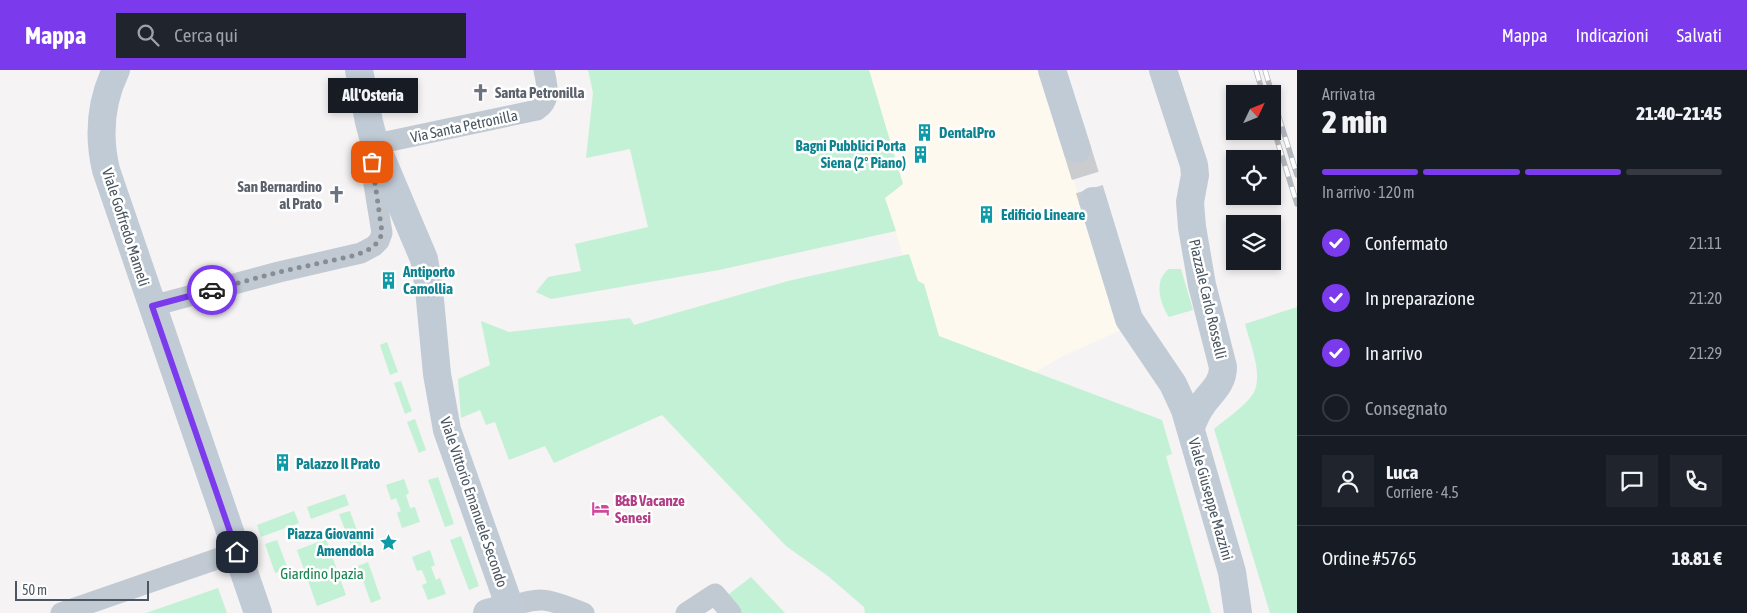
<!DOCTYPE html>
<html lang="it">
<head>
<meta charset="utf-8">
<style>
	:root { --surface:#171b24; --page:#20242c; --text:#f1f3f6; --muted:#9ea1a6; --line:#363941; --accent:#7c3aed }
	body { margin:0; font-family:"Asap Condensed",sans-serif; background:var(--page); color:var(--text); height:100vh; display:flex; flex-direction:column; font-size:19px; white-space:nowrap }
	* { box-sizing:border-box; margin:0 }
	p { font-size:16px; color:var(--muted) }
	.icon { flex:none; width:28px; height:28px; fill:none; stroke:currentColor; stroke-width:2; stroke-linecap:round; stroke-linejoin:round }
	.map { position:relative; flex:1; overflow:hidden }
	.details { display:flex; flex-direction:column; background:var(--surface); width:450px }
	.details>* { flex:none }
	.needle { width:32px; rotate:47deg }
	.controls { position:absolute; left:1226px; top:15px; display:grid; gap:10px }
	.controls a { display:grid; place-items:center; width:55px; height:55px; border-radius:0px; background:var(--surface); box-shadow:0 2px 8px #0003; font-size:25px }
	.scale { position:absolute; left:15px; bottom:12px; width:134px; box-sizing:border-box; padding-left:5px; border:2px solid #4a5661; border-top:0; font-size:14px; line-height:18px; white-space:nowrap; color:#4a5661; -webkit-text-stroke:4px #fff; paint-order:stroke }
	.pin { position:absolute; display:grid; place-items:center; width:42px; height:42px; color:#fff; margin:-21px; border-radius:10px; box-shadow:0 2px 8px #0006 }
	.courier { position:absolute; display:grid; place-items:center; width:50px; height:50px; margin:-25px; border:4px solid #7c3aed; border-radius:50%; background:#fff; color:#222; box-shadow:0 1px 6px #0007 }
	.bubble { position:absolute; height:35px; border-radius:0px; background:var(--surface); box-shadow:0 2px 8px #0003; font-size:16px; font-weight:800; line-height:35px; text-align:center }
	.head em { font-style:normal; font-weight:800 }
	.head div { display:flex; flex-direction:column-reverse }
	.head { display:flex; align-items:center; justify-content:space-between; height:85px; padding:0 25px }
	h1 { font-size:32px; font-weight:800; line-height:38px }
	.bar { display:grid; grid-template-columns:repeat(4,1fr); gap:8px 5px; align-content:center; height:60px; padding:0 25px }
	.bar i { height:6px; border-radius:4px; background:var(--line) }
	.bar .selected { background:var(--accent) }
	.bar p { grid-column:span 4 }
	.line { display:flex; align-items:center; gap:12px; padding:0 25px; border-top:1px solid var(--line) }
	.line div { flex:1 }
	.round { display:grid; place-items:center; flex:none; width:52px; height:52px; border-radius:0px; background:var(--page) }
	ol { padding:0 25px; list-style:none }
	li { display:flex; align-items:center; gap:15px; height:55px }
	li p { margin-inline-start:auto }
	li .icon { padding:5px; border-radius:50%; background:var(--accent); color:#fff; stroke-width:4 }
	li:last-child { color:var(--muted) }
	li i { width:28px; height:28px; border:2px solid var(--line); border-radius:50% }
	header { display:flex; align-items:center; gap:30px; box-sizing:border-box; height:70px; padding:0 25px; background:var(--accent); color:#fff }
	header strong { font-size:24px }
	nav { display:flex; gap:28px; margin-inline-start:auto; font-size:18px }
	.search { width:350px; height:45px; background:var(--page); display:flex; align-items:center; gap:12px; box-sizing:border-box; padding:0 18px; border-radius:0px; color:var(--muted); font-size:19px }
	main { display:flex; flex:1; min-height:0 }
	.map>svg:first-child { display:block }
</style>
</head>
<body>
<header>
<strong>Mappa</strong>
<div class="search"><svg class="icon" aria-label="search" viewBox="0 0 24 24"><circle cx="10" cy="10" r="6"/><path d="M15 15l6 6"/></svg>Cerca qui</div>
<nav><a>Mappa</a><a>Indicazioni</a><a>Salvati</a></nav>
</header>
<main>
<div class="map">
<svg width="1297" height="543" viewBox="0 0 1297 543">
	<rect width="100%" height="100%" fill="#f5f3f3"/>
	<path fill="#fdf9ef" d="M869 0H1039L1121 260 1061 287 1034 303 938 266 924 214 918 211 909 184 903 186 885 128 903 114Z"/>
	<g fill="#c3f1d5">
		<path d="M588 0H869L903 114 885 128 896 161 719 200 551 229 536 222 548 207 581 201 575 174 648 157 630 79 586 88 593 23Z"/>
		<path d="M909 184 918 211 924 214 939 266 1162 350 1172 384 1166 386 1211 543H865L864 537 828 506 786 476 662 345 554 393 545 376 509 390 495 352 486 355 480 340 461 348 458 309 490 295 481 251 509 262 630 248 634 255 788 211Z"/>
		<path d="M1169 199H1181L1193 240 1169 247C1160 234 1153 210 1169 199Z"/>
		<path d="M1297 237V543H1270L1214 359C1226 349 1245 336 1253 324 1264 306 1250 273 1245 254Z"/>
		<path d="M387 272 398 302 390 305 380 275Z"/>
		<path d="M401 311 412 341 405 344 394 313Z"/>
		<path d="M415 349 426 380 419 383 407 352Z"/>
		<path d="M438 407 454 454 445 457 428 410Z"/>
		<path d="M404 409 409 423 406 425 410 438 415 437 420 452 402 458 397 443 401 441 396 428 391 430 386 415Z"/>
		<path d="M345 424 349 435 311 449 307 437Z"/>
		<path d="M294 441 299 453 261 467 257 455Z"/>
		<path d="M350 441 363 478 353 481 339 444Z"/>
		<path d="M461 466 479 516 469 520 450 470Z"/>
		<path d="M326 469 346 525 317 536 297 480Z"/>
		<path d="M277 470 288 499 275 503 265 474Z"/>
		<path d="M430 480 435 495 431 497 436 510 440 508 446 524 428 530 422 515 427 513 422 500 417 501 412 487Z"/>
		<path d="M368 492 381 529 371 533 358 496Z"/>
		<path d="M751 507 785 543H740L725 527Z"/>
		<path d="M218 518 227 543H146Z"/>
	</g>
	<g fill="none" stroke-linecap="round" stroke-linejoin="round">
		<path stroke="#caccce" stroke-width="28" stroke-dasharray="28 14" stroke-linecap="butt" d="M1077 79 1093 131"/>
		<g stroke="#c1cad2" stroke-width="21">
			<path d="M376 74 537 40C552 30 547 16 544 0"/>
			<path d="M152 236 279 202 361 183 374 176 379 171 382 163 371 96 373 89 379 83"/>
			<path d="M510 537C545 524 551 531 584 543"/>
			<path d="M61 543 237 482"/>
			<path d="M686 543 715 524 731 543"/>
		</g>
		<g stroke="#c1cbd6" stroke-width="28">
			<path d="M116 0C101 31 98 66 106 100L258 543"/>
			<path d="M359 0 369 52 374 71 424 189 429 219 437 304 447 360 512 543"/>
			<path d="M1052 0 1077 79"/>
			<path d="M1163 0 1194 95 1195 105 1190 132 1192 157 1202 215 1223 297C1223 314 1211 322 1202 335 1197 342 1194 349 1191 357"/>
			<path d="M1093 131 1129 249 1173 314 1185 340 1232 502 1238 543"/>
			<path d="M487 543 510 537"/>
		</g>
		<defs>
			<g id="rail">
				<path d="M1256 0 1263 24"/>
				<path d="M1265 0 1272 24"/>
				<path d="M1272 25 1297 105"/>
				<path d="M1272 54 1297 134"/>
			</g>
		</defs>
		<use href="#rail" stroke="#b5b8bd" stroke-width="5.5"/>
		<use href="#rail" stroke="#fff" stroke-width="4" stroke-dasharray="11" stroke-linecap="butt"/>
	</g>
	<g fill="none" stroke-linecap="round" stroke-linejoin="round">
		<path stroke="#868d94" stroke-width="5" stroke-dasharray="0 9" d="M212 220 279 202 352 186C365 182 379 177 382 162L372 92"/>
		<path stroke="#7c3aed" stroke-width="6" d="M212 220 152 236 237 482"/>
	</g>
	<defs>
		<symbol id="church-bare" viewBox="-9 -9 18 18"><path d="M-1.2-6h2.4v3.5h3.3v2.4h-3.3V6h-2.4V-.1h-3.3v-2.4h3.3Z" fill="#6b7280" stroke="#fff" stroke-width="2.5" paint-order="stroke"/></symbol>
		<symbol id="building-bare" viewBox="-9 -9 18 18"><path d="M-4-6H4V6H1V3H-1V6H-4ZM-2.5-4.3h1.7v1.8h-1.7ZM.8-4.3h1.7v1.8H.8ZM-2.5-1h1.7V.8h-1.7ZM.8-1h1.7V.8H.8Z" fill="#0f9aa8" stroke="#fff" stroke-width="2.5" paint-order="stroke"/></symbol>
		<symbol id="hotel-bare" viewBox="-9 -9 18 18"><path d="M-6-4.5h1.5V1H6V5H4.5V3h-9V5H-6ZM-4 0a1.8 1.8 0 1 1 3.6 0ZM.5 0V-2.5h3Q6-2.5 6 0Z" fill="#d1479c" stroke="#fff" stroke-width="2.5" paint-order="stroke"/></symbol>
		<symbol id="sight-bare" viewBox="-9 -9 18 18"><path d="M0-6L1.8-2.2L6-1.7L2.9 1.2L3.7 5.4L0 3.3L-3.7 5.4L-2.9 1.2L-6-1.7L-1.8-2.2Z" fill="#0f9aa8" stroke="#fff" stroke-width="2.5" paint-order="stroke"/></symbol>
	</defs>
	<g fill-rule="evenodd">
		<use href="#church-bare" x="468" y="10" width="25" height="25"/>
		<use href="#building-bare" x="912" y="50" width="25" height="25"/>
		<use href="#building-bare" x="908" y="72" width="25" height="25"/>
		<use href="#church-bare" x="324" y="112" width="25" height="25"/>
		<use href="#building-bare" x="974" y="132" width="25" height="25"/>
		<use href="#building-bare" x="376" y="198" width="25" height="25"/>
		<use href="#building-bare" x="270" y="380" width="25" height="25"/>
		<use href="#hotel-bare" x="588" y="426" width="25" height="25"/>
		<use href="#sight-bare" x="376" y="460" width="25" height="25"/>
	</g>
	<g text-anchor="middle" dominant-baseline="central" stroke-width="5" stroke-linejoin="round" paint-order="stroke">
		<g font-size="15" font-weight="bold" fill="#5b616d" stroke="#fff" text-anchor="start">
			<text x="495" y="22">Santa Petronilla</text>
			<text x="322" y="116" text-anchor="end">San Bernardino<tspan x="322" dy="17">al Prato</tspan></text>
		</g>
		<g font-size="15" fill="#4a5661" stroke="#fff">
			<text transform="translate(464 56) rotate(-12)">Via Santa Petronilla</text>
			<text transform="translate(126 157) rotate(72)">Viale Goffredo Mameli</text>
			<text transform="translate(1208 229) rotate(77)">Piazzale Carlo Rosselli</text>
			<text transform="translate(1211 429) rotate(74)">Viale Giuseppe Mazzini</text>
			<text transform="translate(474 432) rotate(71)">Viale Vittorio Emanuele Secondo</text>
		</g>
		<g font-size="15" font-weight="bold" fill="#0d838f" stroke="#fff" text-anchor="start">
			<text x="939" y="62">DentalPro</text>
			<text x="906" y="75" text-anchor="end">Bagni Pubblici Porta<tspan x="906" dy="17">Siena (2° Piano)</tspan></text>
			<text x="1001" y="144">Edificio Lineare</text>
			<text x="403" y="201">Antiporto<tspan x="403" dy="17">Camollia</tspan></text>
			<text x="296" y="393">Palazzo Il Prato</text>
			<text x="374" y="463" text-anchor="end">Piazza Giovanni<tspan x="374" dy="17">Amendola</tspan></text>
		</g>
		<g font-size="15" font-weight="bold" fill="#b23c85" stroke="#fff" text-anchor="start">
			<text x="615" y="430">B&amp;B Vacanze<tspan x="615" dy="17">Senesi</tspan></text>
		</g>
		<g font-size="15" fill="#17864f" stroke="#fff">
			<text x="322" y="503">Giardino Ipazia</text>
		</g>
	</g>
</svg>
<div class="controls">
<a><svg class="needle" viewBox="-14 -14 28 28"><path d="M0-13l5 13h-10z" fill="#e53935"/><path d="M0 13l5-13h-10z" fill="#9ea1a6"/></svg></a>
<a><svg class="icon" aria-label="locate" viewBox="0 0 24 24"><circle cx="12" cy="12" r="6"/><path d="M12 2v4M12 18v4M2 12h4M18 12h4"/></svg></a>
<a><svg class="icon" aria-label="layers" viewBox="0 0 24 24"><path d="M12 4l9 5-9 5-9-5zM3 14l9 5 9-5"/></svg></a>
</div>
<div class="scale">50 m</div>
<div class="pin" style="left:372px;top:92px;background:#ea580c"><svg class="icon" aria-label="bag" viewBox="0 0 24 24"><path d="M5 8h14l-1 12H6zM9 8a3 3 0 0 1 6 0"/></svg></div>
<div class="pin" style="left:237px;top:482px;background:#1f2937"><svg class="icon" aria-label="home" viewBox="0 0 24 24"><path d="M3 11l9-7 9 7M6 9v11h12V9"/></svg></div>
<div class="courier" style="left:212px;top:220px"><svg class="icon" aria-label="car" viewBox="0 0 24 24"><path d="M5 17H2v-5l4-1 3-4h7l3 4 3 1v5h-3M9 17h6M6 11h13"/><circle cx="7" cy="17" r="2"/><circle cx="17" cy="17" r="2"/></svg></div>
<div class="bubble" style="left:328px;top:8px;width:90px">All'Osteria</div>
</div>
<section class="details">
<div class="head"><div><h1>2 min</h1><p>Arriva tra</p></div><em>21:40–21:45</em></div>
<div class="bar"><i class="selected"></i><i class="selected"></i><i class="selected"></i><i></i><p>In arrivo · 120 m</p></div>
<ol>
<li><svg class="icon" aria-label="check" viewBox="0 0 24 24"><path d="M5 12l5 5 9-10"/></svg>Confermato<p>21:11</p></li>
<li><svg class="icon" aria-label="check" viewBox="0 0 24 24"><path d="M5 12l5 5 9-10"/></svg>In preparazione<p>21:20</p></li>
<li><svg class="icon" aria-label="check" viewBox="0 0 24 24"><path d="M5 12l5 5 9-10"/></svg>In arrivo<p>21:29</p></li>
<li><i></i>Consegnato</li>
</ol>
<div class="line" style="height:90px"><a class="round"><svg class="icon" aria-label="person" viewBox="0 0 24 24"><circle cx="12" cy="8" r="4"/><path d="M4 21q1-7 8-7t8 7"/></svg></a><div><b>Luca</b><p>Corriere · 4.5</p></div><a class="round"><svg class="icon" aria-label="chat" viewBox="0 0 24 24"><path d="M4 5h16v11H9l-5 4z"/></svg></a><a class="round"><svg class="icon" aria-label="phone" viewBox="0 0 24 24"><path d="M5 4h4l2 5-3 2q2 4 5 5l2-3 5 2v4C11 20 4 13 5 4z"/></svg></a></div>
<div class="line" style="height:65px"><div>Ordine #5765</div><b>18.81 €</b></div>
</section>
</main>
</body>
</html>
